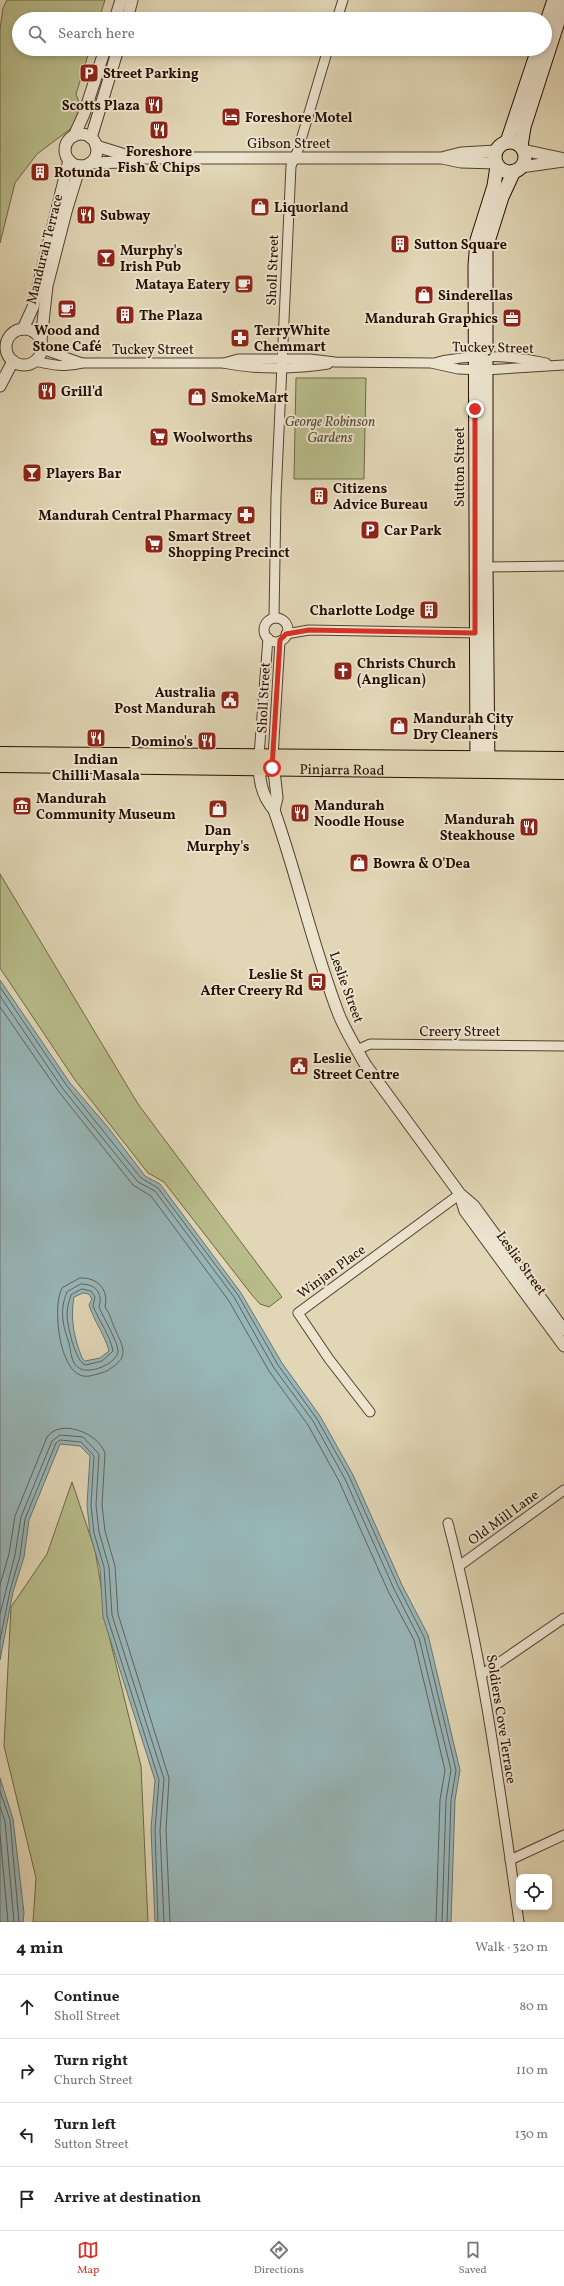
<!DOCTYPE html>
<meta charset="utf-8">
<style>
:root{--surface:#fff;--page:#f2f2f2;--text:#222;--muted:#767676;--line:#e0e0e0;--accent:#d93025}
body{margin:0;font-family:Vollkorn,serif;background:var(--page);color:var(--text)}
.controls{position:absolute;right:12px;bottom:12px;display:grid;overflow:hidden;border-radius:8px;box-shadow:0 2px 6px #0003}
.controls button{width:36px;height:36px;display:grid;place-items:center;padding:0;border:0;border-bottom:1px solid var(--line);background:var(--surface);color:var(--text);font:20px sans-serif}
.stop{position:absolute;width:12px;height:12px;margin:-9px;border:3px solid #d93025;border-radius:50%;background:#fff}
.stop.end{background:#d93025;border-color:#fff;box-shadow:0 1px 4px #0008}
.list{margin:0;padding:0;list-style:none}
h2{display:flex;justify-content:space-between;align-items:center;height:52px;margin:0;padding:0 16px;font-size:17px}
h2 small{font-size:13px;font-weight:400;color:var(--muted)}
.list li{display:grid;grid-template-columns:26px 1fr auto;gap:12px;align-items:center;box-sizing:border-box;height:64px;padding:0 16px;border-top:1px solid var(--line)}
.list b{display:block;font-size:15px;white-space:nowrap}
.list p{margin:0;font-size:13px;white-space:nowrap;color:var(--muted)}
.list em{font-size:13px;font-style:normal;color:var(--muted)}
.icon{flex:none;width:22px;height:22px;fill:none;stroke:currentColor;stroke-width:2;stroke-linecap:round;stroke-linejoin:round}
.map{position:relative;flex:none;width:564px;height:1922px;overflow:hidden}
.search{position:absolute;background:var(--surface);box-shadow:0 2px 6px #0003;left:12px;right:12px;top:12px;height:44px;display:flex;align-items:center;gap:10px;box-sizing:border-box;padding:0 14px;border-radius:22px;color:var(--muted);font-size:15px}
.sheet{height:308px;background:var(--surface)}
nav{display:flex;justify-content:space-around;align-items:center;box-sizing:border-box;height:56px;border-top:1px solid var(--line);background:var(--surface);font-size:11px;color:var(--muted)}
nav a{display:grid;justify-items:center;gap:2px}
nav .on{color:var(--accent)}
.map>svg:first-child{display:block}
.green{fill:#b8bc8a;stroke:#6f6646}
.water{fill:#98b6b8;stroke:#6a7370;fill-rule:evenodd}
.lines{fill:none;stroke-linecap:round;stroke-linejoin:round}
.shore{stroke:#5f625e;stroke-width:1}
.minor-casing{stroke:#554130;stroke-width:11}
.tertiary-casing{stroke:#554130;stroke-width:13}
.secondary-casing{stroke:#260f03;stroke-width:15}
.primary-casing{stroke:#260f03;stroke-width:16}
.minor{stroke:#ece4cf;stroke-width:9}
.tertiary{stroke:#ece4cf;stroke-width:11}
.secondary{stroke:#ece4cf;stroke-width:13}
.primary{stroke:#e1d6b5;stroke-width:14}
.route{stroke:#d93025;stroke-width:5}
.labels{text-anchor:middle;stroke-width:4;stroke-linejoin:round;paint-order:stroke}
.poi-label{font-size:14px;font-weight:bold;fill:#260f03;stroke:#ece4cf;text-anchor:start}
.street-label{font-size:14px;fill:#260f03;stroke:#ece4cf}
.park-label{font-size:14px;font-style:italic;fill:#594c32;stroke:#ece4cf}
</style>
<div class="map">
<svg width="564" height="1922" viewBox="0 0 564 1922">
<rect width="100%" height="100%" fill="#e1d6b5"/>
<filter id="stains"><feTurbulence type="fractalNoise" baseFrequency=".005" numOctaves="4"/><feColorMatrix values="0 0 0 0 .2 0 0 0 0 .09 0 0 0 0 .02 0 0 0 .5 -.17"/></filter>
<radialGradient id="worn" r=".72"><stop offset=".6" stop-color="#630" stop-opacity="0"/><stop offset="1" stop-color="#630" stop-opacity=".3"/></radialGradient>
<g class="green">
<polygon points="7,0 105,0 99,19 19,19 19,49 90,49 76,94 82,111 73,127 37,154 15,183 0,243 0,29 3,8"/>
<polygon points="296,378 366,378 364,479 294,479"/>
<polygon points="0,874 138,1104 282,1297 269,1307 260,1304 252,1295 164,1182 148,1173 75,1080 0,968"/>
<polygon points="72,1482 95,1550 110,1640 141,1766 148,1922 33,1922 36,1878 4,1746 11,1607 47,1554"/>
</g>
<g class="water">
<path d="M0,980l70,103 37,43 38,50 15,8 81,109 41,70 38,53 33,59 49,110 26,50 32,135 -5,30 -4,122h-296l-4,-93 4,-49 -52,-163 -3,-49 -10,-34 -3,-29 3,-49 -10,-10 -20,-2 -31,76 -5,37 -11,35 -13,68zM83,1293l6,1 3,5 -3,6c5,16 16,30 20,46l-9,7 -15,3 -3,-3c-8,-21 -12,-39 -8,-61z"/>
<polygon points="0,1778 13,1819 24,1913 23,1922 0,1922"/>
</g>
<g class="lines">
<g class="shore">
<polyline points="0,987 67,1086 141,1178 158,1188 238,1295 278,1365 317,1419 349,1476 398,1586 424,1637 456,1770 451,1800 447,1922"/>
<polyline points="0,996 63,1089 138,1182 155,1191 234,1297 274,1368 313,1421 345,1479 394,1589 419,1638 451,1770 446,1800 442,1922"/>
<polyline points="0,1007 59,1092 133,1185 151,1196 229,1301 269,1371 308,1425 339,1481 388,1591 414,1640 445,1770 440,1800 436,1922"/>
<path d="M80,1278c18,-1 29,12 25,29 6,8 6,14 10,22 6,14 15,26 -1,37 -4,3 -8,6 -13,7 -7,2 -15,5 -21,2 -21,-8 -28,-69 -18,-87z"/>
<path d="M81,1284c15,0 22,9 18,23 4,10 19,35 19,44 -1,13 -29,24 -39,17 -8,-5 -8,-16 -10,-25 -6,-17 -10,-33 -2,-51z"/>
<path d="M82,1289l9,2 4,6 -2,9c6,15 17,29 20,45l-11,10 -16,4c-11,-2 -19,-41 -19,-51 0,-6 2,-13 4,-19z"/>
<path d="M0,1585l9,-31 6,-38 32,-79c14,-19 51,-4 58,16l-3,52 3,26 10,35 3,48 51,164 -3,52 4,92"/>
<polyline points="0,1614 15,1555 21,1517 52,1441 60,1435 83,1437 99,1454 96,1505 99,1532 109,1567 112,1615 164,1779 160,1830 164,1922"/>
<polyline points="0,1640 10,1591 20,1556 25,1519 56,1443 60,1440 81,1442 94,1456 91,1505 94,1533 104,1567 107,1616 159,1780 155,1829 158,1922"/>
<polyline points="0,1791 10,1820 19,1922"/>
<polyline points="0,1807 5,1821 14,1922"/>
<polyline points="0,1834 8,1922"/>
</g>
<g class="minor-casing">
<g id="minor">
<polyline points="337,19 343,0"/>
<polyline points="42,349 82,363"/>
<path d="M35,361c17,4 31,7 47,2h142c30,7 74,6 104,1"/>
<polyline points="224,363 238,359 310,359 335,362 431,363 458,369 485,370 564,365"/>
<path d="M434,363c35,-9 77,-8 112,0"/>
<polyline points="481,567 564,566"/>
<polyline points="274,618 276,497 291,166 298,150 328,49"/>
<circle cx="276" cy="630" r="12"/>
<polyline points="286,634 309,630 481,633"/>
<polyline points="259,756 268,638"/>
<polyline points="273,757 280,641"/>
<polyline points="357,1050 370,1044 564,1046"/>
<polyline points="370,1412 329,1359 298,1313 460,1194"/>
<path d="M448,1523c34,130 52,265 71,399"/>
<polyline points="459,1566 564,1490"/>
<polyline points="481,1675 564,1618"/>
<polyline points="510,1860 564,1835"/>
</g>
</g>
<g class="tertiary-casing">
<g id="tertiary">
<polyline points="115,19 121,0"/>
<polyline points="127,19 132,0"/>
<circle cx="81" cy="150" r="16"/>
<polyline points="74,136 84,114 105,49"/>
<polyline points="91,138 118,49"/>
<polyline points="96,146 135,158"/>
<polyline points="523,150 564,159"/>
<polyline points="445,157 461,153 496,151"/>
<polyline points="91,163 124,162 135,158 442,158 461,162 496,163"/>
<polyline points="521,167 564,161"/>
<polyline points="23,329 33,307 69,160"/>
<circle cx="24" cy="347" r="18"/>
<polyline points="41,340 47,286 67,208 80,166"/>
<polyline points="0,386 13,361"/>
<path d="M259,760c0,19 2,35 15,50 24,68 39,138 65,205 7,17 17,33 26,49l95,130 14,12 90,124"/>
<polyline points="273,761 277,798 274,810"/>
<polyline points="460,1195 465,1211 564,1346"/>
</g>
</g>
<g class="secondary-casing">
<g id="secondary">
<polyline points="545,27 554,0"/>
<circle cx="510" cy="157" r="15"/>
<polyline points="507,142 538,49"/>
<polyline points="521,146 524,127 564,3"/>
<polyline points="488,768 486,567 486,248 502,197 514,171"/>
<polyline points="477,769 475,266 477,240 494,186 497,166"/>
</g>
</g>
<g class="primary-casing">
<g id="primary">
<polyline points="0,754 564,759"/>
<path id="s1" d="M0,765l564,7"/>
</g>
</g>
<use href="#minor" class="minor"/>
<use href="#tertiary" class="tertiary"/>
<use href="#secondary" class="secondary"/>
<use href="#primary" class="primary"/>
</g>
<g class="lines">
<polyline class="route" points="272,768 280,640 286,634 309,630 475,633 475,409"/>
</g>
<defs>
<g id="parking-square" transform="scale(1)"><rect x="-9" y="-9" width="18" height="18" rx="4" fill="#8f2418" stroke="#ece4cf"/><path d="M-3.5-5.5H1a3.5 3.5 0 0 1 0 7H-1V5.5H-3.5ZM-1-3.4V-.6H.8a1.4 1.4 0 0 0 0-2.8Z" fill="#fff"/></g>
<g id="restaurant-square" transform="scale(1)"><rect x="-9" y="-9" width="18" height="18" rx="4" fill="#8f2418" stroke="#ece4cf"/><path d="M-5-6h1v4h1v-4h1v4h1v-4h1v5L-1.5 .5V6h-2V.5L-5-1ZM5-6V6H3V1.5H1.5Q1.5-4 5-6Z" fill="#fff"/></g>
<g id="hotel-square" transform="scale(1)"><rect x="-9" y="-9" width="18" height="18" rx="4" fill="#8f2418" stroke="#ece4cf"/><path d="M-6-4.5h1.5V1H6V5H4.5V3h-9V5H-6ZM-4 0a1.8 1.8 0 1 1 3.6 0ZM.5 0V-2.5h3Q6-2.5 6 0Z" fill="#fff"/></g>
<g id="building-square" transform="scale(1)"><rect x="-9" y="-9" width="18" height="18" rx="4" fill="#8f2418" stroke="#ece4cf"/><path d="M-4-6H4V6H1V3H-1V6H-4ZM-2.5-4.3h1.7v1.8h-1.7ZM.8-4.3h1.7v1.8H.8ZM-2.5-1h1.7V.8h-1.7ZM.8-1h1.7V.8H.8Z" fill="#fff"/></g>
<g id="shop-square" transform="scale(1)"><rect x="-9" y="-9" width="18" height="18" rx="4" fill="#8f2418" stroke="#ece4cf"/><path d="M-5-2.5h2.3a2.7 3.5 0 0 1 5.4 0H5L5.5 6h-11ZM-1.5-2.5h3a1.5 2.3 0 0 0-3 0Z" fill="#fff"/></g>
<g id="bar-square" transform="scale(1)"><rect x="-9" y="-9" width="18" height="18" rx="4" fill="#8f2418" stroke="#ece4cf"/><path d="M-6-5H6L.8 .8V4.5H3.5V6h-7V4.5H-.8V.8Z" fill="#fff"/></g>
<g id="cafe-square" transform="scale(1)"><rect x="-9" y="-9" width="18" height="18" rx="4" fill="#8f2418" stroke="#ece4cf"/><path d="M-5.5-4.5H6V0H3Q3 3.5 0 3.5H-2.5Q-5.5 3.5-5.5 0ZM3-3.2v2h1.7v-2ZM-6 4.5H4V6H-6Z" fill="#fff"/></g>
<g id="office-square" transform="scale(1)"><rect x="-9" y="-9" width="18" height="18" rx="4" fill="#8f2418" stroke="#ece4cf"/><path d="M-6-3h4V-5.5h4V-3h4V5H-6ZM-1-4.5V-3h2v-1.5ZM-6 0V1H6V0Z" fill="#fff"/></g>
<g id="pharmacy-square" transform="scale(1)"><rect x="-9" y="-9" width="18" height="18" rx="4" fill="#8f2418" stroke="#ece4cf"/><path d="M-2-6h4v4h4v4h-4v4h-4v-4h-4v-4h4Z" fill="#fff"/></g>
<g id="supermarket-square" transform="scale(1)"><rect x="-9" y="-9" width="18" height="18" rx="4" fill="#8f2418" stroke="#ece4cf"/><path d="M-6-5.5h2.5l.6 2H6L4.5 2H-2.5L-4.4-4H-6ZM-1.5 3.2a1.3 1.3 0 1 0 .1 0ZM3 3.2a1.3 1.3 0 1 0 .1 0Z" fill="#fff"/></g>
<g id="church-square" transform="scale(1)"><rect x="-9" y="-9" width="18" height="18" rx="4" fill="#8f2418" stroke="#ece4cf"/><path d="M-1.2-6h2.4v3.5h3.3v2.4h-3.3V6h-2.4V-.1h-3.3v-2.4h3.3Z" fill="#fff"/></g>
<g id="civic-square" transform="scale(1)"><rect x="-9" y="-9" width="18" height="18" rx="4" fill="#8f2418" stroke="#ece4cf"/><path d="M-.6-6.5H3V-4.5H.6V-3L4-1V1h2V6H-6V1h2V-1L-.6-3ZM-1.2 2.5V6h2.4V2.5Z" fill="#fff"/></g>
<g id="museum-square" transform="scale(1)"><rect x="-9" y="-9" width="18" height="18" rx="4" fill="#8f2418" stroke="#ece4cf"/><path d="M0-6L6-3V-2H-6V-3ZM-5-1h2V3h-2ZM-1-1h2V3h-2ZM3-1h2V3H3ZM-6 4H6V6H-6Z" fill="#fff"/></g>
<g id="bus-square" transform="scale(1)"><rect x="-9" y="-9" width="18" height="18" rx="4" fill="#8f2418" stroke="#ece4cf"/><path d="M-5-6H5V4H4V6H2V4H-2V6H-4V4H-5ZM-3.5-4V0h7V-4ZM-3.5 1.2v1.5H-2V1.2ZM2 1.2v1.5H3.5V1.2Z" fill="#fff"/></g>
</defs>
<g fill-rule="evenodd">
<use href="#parking-square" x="89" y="73"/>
<use href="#restaurant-square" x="154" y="105"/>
<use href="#hotel-square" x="231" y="117"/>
<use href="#restaurant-square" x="159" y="130"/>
<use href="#building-square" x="40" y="172"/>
<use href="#shop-square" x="260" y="207"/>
<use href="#restaurant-square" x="86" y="215"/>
<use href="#building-square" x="400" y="244"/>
<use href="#bar-square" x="106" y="258"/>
<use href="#cafe-square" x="244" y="284"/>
<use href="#shop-square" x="424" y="295"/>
<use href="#cafe-square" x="67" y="309"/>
<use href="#building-square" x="125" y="315"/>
<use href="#office-square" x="512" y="318"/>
<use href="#pharmacy-square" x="240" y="338"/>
<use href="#restaurant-square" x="47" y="391"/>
<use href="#shop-square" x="197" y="397"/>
<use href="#supermarket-square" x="159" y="437"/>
<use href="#bar-square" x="32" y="473"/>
<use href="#building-square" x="319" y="496"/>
<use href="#pharmacy-square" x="246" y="515"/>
<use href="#parking-square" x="370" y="530"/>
<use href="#supermarket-square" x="154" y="544"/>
<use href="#building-square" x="429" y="610"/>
<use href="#church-square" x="343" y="671"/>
<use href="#civic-square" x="230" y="700"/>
<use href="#shop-square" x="399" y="726"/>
<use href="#restaurant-square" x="96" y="738"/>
<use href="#restaurant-square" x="207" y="741"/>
<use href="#museum-square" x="22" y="806"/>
<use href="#shop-square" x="218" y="809"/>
<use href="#restaurant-square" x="300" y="813"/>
<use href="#restaurant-square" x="529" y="827"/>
<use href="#shop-square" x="359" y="863"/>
<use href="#bus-square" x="317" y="982"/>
<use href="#civic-square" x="299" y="1066"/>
</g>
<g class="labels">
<g class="poi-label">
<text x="103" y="78">Street Parking</text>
<text x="140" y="110" text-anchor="end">Scotts Plaza</text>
<text x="245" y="122">Foreshore Motel</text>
<text x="159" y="156" text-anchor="middle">Foreshore<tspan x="159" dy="16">Fish &amp; Chips</tspan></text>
<text x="54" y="177">Rotunda</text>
<text x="274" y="212">Liquorland</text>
<text x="100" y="220">Subway</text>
<text x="414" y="249">Sutton Square</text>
<text x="120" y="255">Murphy's<tspan x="120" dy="16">Irish Pub</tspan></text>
<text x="230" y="289" text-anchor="end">Mataya Eatery</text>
<text x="438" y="300">Sinderellas</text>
<text x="139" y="320">The Plaza</text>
<text x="498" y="323" text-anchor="end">Mandurah Graphics</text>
<text x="67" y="335" text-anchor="middle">Wood and<tspan x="67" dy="16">Stone Café</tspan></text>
<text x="254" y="335">TerryWhite<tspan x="254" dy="16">Chemmart</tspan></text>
<text x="61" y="396">Grill'd</text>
<text x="211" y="402">SmokeMart</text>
<text x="173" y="442">Woolworths</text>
<text x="46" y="478">Players Bar</text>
<text x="333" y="493">Citizens<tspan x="333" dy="16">Advice Bureau</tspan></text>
<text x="232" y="520" text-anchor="end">Mandurah Central Pharmacy</text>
<text x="384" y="535">Car Park</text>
<text x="168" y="541">Smart Street<tspan x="168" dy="16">Shopping Precinct</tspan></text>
<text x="415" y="615" text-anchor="end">Charlotte Lodge</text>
<text x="357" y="668">Christs Church<tspan x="357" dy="16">(Anglican)</tspan></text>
<text x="216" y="697" text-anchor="end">Australia<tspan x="216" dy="16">Post Mandurah</tspan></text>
<text x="413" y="723">Mandurah City<tspan x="413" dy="16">Dry Cleaners</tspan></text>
<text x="193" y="746" text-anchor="end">Domino's</text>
<text x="96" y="764" text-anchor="middle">Indian<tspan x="96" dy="16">Chilli Masala</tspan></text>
<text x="36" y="803">Mandurah<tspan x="36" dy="16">Community Museum</tspan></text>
<text x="314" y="810">Mandurah<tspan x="314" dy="16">Noodle House</tspan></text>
<text x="515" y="824" text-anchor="end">Mandurah<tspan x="515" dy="16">Steakhouse</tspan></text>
<text x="218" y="835" text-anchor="middle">Dan<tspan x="218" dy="16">Murphy's</tspan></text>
<text x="373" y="868">Bowra &amp; O'Dea</text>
<text x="303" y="979" text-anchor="end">Leslie St<tspan x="303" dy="16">After Creery Rd</tspan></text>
<text x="313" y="1063">Leslie<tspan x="313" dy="16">Street Centre</tspan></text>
</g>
<g class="street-label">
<text x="289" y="148">Gibson Street</text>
<text transform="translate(44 249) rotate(-76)" y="5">Mandurah Terrace</text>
<text transform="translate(272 270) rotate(-88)" y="5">Sholl Street</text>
<text transform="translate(493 347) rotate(1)" y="5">Tuckey Street</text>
<text x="153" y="354">Tuckey Street</text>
<text transform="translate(459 467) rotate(-90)" y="5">Sutton Street</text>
<text transform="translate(263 698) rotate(-87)" y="5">Sholl Street</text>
<text dy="5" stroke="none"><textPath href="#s1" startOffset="342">Pinjarra Road</textPath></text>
<text transform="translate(347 987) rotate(70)" y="5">Leslie Street</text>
<text x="460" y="1036">Creery Street</text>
<text transform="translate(522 1263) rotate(54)" y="5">Leslie Street</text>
<text transform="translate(331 1271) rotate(-36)" y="5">Winjan Place</text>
<text transform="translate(503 1517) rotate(-36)" y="5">Old Mill Lane</text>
<text transform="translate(502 1719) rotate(81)" y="5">Soldiers Cove Terrace</text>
</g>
<g class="park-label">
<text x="330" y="426">George Robinson<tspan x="330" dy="16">Gardens</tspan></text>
</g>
</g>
<rect width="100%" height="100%" filter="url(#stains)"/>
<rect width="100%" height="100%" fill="url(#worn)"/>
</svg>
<div class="controls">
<button><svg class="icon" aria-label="locate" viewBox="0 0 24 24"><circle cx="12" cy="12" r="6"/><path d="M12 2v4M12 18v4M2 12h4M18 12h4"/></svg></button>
</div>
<div class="stop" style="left:272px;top:768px"></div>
<div class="stop end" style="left:475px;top:409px"></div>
<div class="search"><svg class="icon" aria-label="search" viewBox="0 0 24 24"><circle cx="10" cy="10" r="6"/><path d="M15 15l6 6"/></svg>Search here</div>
</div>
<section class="sheet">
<h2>4 min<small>Walk · 320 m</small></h2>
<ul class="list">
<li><svg class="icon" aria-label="ahead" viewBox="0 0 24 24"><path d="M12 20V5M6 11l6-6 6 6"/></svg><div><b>Continue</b><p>Sholl Street</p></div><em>80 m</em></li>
<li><svg class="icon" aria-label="right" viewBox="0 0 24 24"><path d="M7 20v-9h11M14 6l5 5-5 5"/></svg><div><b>Turn right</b><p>Church Street</p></div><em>110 m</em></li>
<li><svg class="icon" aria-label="left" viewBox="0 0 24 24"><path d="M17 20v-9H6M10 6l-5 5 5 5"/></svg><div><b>Turn left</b><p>Sutton Street</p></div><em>130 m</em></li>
<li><svg class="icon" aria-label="arrive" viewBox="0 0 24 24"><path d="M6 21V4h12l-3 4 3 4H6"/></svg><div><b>Arrive at destination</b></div></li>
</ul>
</section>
<nav>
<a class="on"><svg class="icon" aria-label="map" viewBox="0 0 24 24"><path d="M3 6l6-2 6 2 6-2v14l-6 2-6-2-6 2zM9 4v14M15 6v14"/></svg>Map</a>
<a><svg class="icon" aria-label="directions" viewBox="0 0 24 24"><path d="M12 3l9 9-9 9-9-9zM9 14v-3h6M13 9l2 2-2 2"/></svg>Directions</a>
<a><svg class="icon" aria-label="saved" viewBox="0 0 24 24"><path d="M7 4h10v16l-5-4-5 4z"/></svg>Saved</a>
</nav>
